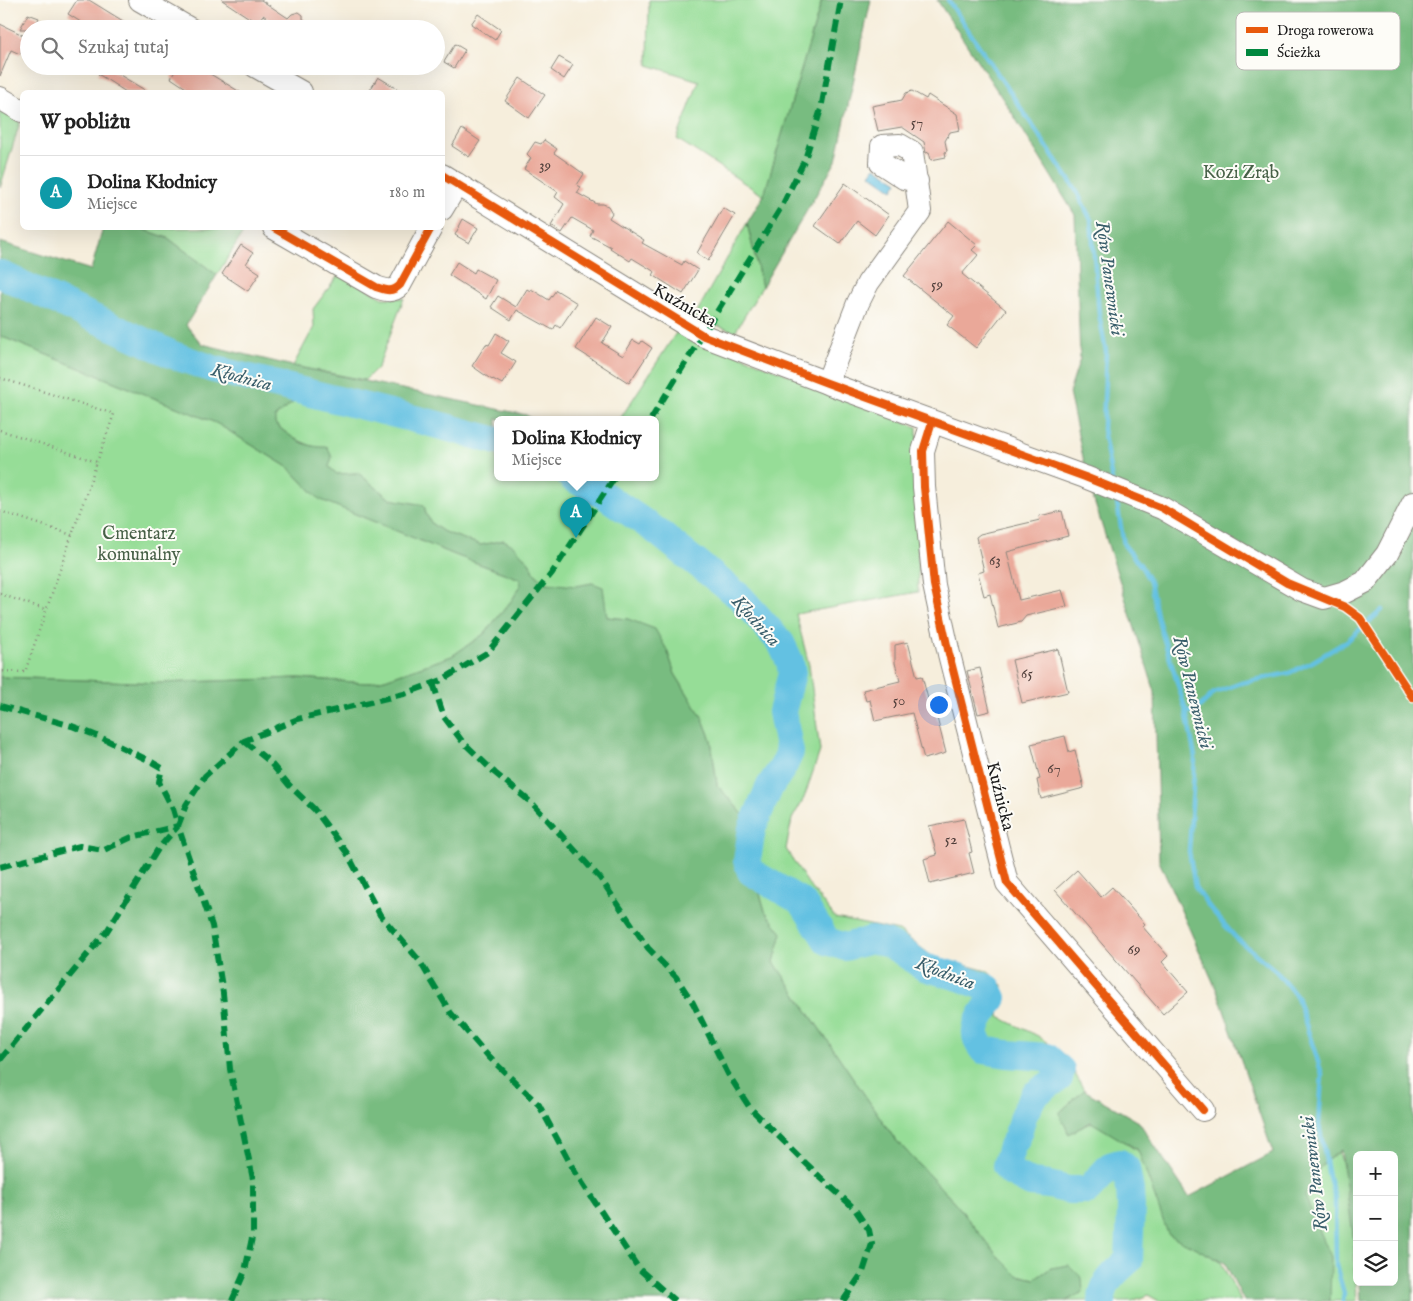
<!DOCTYPE html>
<html lang="pl">
<meta charset="utf-8">
<style>
:root{--surface:#fff;--page:#f2f2f2;--text:#222;--muted:#767676;--line:#e0e0e0;--accent:#111827}
body{margin:0;font-family:"IM FELL English",serif;background:var(--page);color:var(--text)}
.controls{position:absolute;right:15px;bottom:15px;display:grid;overflow:hidden;border-radius:8px;box-shadow:0 5px 20px #0002}
.controls button{width:45px;height:45px;display:grid;place-items:center;padding:0;border:0;border-bottom:1px solid var(--line);background:var(--surface);color:var(--text);font:25px sans-serif}
.you{position:absolute;left:938px;top:704px;width:18px;height:18px;margin:-12px;border:4px solid #fff;border-radius:50%;background:#1a73e8;box-shadow:0 0 0 8px #1a73e833}
.badge{display:grid;place-items:center;width:32px;height:32px;border-radius:50%;background:var(--accent);color:#fff;font-size:16px;font-weight:700}
.pin{position:absolute;translate:-50% -41px;filter:drop-shadow(0 1px 2px #0008)}
.pin::after{content:'';position:absolute;top:26px;width:18px;height:15px;background:inherit;clip-path:polygon(0 0,100% 0,50% 100%)}
.popup{position:absolute;left:494px;top:416px;width:165px;height:65px;box-sizing:border-box;display:grid;place-content:center;border-radius:8px;background:var(--surface);filter:drop-shadow(0 1px 4px #0005);font-size:16px;white-space:nowrap;color:var(--muted)}
.popup b{font-size:19px;color:var(--text)}
.popup::after{content:'';position:absolute;left:50%;top:100%;margin-left:-10px;border:10px solid transparent;border-top-color:var(--surface)}
.list{margin:0;padding:0;list-style:none}
h2{display:flex;justify-content:space-between;align-items:center;height:65px;margin:0;padding:0 20px;font-size:21px}
h2 small{font-size:16px;font-weight:400;color:var(--muted)}
.list li{display:grid;grid-template-columns:32px 1fr auto;gap:15px;align-items:center;box-sizing:border-box;height:75px;padding:0 20px;border-top:1px solid var(--line)}
.list b{display:block;font-size:19px;white-space:nowrap}
.list p{margin:0;font-size:16px;white-space:nowrap;color:var(--muted)}
.list em{font-size:16px;font-style:normal;color:var(--muted)}
.icon{flex:none;width:28px;height:28px;fill:none;stroke:currentColor;stroke-width:2;stroke-linecap:round;stroke-linejoin:round}
.map{position:relative;flex:none;width:1413px;height:1301px;overflow:hidden}
.search{position:absolute;background:var(--surface);box-shadow:0 5px 20px #0002;left:20px;top:20px;width:425px;height:55px;display:flex;align-items:center;gap:12px;box-sizing:border-box;padding:0 18px;border-radius:28px;color:var(--muted);font-size:19px}
.panel{position:absolute;background:var(--surface);box-shadow:0 5px 20px #0002;left:20px;top:90px;width:425px;height:140px;border-radius:8px}
.map>svg:first-child{display:block}
.green{fill:#96dd97;stroke:#597c5a}
.forest{fill:#78bc80;stroke:#4a6c4e}
.water{fill:#64c1e2;stroke:#406e7f}
.lines{fill:none;stroke-linecap:round;stroke-linejoin:round}
.stream{stroke:#64c1e2;stroke-width:4.5}
.river{stroke:#64c1e2;stroke-width:28}
.building{fill:#eaa899}
.minor-casing{stroke:#89857c;stroke-width:24}
.path{stroke:#89857c;stroke-width:2.5;stroke-dasharray:1 4;stroke-linecap:butt}
.minor{stroke:#fff;stroke-width:22}
.quiet{stroke:#00873e;stroke-width:6;stroke-dasharray:12 6;stroke-linecap:butt}
.cycleway-casing{stroke:#fdfcf7;stroke-width:11}
.cycleway{stroke:#e8590c;stroke-width:8}
.labels{text-anchor:middle;stroke-width:4;stroke-linejoin:round;paint-order:stroke}
.number-label{font-size:15px;fill:#503f3b}
.park-label{font-size:18px;fill:#476047;stroke:#fdfcf7}
.street-label{font-size:18px;fill:#1c1c1c;stroke:#fdfcf7}
.water-label{font-size:19px;font-style:italic;fill:#395e6b;stroke:#fdfcf7}
.key{fill:#fdfcf7;stroke:#bab9b5;stroke-width:1}
.key-label{font-size:14px;fill:#1c1c1c}
</style>
<div class="map">
<svg width="1413" height="1301" viewBox="0 0 1413 1301">
<rect width="100%" height="100%" fill="#fdfcf7"/>
<filter id="ink" filterUnits="userSpaceOnUse"><feTurbulence type="fractalNoise" baseFrequency=".02" numOctaves="2"/><feDisplacementMap in="SourceGraphic" scale="10" xChannelSelector="R" yChannelSelector="G"/><feConvolveMatrix kernelMatrix="1 2 1 2 8 2 1 2 1" color-interpolation-filters="sRGB"/></filter>
<filter id="wash" filterUnits="userSpaceOnUse"><feTurbulence type="fractalNoise" baseFrequency=".0096" numOctaves="4" result="noise"/><feDisplacementMap in="SourceGraphic" scale="20" xChannelSelector="R" yChannelSelector="G"/><feGaussianBlur stdDeviation="1.12" result="paint"/><feColorMatrix in="noise" values="0 0 0 0 0 0 0 0 0 0 0 0 0 0 0 0 0 1.4 0 .05"/><feComposite in="paint" operator="in"/></filter>
<g filter="url(#wash)">
<rect width="100%" height="100%" fill="#f6eedc"/>
<g class="green">
<polygon points="649,0 822,0 764,196 677,139 699,81 648,65"/>
<polygon points="0,108 20,122 0,188"/>
<polygon points="747,223 762,287 735,332 694,317"/>
<polygon points="139,228 246,228 217,275 168,238"/>
<polygon points="340,273 383,298 404,298 378,367 365,380 293,366 314,327 313,309"/>
<path d="M678,330l239,97 1,165 -122,22 13,51 11,86 -16,47 -12,21 -6,30 21,33 28,36 64,13 33,25 55,15 16,14 -4,32 39,19 27,19 20,37 -24,19 7,22 26,-11 45,30 30,80 52,30 20,39h-82l-11,-6 -16,6h-21l-2,-2 3,-12 22,-24 1,-78 -5,-25 -9,-5h-10l-24,30c-24,-1 -56,0 -73,-20l3,-12 6,-7 -1,-17 18,-32 28,-15v-12l-21,-21h-20l-41,-4c-7,-19 3,-26 9,-43 1,-4 0,-11 0,-16l-8,-6 -61,-18 -31,-21 -21,-6 -27,6 -20,-7 -20,-36 -49,-26 -8,-20 25,-64 11,-14 8,-15 2,-15 -9,-36 11,-41 -15,-30 -39,-40 -43,-38 -61,-47 -56,-35h71v-58h-35z"/>
<polygon points="0,336 216,423 289,468 319,499 455,555 520,579 520,587 512,600 484,634 452,656 385,679 366,683 298,678 161,683 0,677"/>
<polygon points="293,393 471,437 497,446 497,477 563,477 592,493 657,537 723,589 741,607 756,625 768,634 777,646 785,663 785,680 778,712 784,747 783,756 763,786 749,821 717,785 711,740 702,717 675,674 667,650 628,619 607,617 592,583 576,587 546,583 535,574 529,562 504,540 481,545 444,532 432,524 426,514 424,505 390,499 358,473 337,474 329,467 314,447 293,438 275,424 274,417 295,401"/>
<path d="M757,883l20,8 22,15 19,35 9,6 13,5 35,-6 20,9 29,18 46,11 15,7 3,7c-12,22 -20,19 -15,48l10,9 61,9 7,4 1,9 -17,10 -11,12 -23,71 8,10 25,10 8,-3c12,4 43,13 53,5 7,-5 11,-15 18,-21l8,1c2,10 7,21 7,31 1,10 -1,50 -6,58 -10,14 -29,18 -26,40h-30l17,-9 -32,-24 -16,11 -18,-4 -22,-22 -38,-48 -63,-67 -120,-176 7,-29 -16,-22z"/>
<polygon points="1339,1152 1351,1194 1357,1301 1330,1301 1303,1197 1321,1165"/>
</g>
<g class="forest">
<polygon points="822,0 871,0 836,161 762,287 747,223 764,195"/>
<polygon points="937,0 1413,0 1413,1301 1361,1301 1360,1282 1394,1282 1394,1155 1357,1155 1357,1262 1341,1150 1322,1164 1305,1196 1331,1257 1330,1301 1244,1301 1225,1263 1168,1234 1138,1150 1091,1122 1069,1134 1059,1113 1084,1090 1139,1122 1189,1197 1273,1153 1218,993 1159,861 1155,692 1089,485 1069,393 1080,359 1075,215 1014,116"/>
<polygon points="103,228 139,228 168,238 217,275 186,325 202,344 293,366 526,415 533,419 497,419 497,435 471,427 216,365 175,352 0,269 0,242 91,270"/>
<path d="M0,280l201,92 92,21 2,8 -20,16v7c17,14 30,24 52,23l5,10 -3,10 8,7 21,-1 32,26 34,6 2,9 6,10 12,8 37,13 23,-5 10,6 15,16 6,12 11,9 30,3 16,-3 11,4 4,30 21,2 27,10 12,21 8,24 27,43 9,23 6,45 32,36 -9,36 4,15 13,11 8,28 17,22 -8,29 120,176 63,67 38,48 22,22 18,4 16,-11 18,-3 13,13 1,14 -17,9h-1066v-624l161,6 137,-5 68,5 19,-4 67,-23 32,-22 28,-34 8,-13v-8l-65,-24 -136,-56 -30,-31 -73,-45 -216,-87z"/>
</g>
<polygon class="water" points="875,167 898,182 893,190 870,174"/>
<g class="lines">
<g class="stream">
<polyline points="948,0 1076,190 1091,220 1099,314 1106,351 1103,429 1112,481"/>
<polyline points="1117,503 1124,545 1141,566 1150,582 1158,620 1186,711 1195,757 1189,851 1195,887 1210,908 1236,938 1276,971 1297,997 1322,1074 1319,1125 1329,1177 1335,1198 1336,1265 1344,1293 1343,1301"/>
<polyline points="1186,711 1194,712 1214,693 1241,683 1289,673 1312,662 1347,641 1382,610"/>
</g>
<g class="river">
<polyline points="0,274 173,355 213,369 427,422 497,441"/>
<path d="M571,477l36,20 48,33 86,68 40,45 9,19 2,11 -10,39 8,40 -7,15 -13,19 -18,42 -5,33 4,11 51,30 25,39 18,6 26,-7 15,3 14,7 24,17 35,10 29,11 5,10c-12,19 -26,32 -10,52l24,4 40,3 14,13 -2,8 -25,17 -11,21 -6,22 -5,8 -6,20 4,6 21,11 18,2 20,5h19l22,-24 10,-3 6,5 4,22 1,16 -2,54c-13,12 -27,22 -27,41"/>
</g>
</g>
<g id="blocks">
<g class="building">
<polygon points="77,0 89,0 136,29 92,29 68,14"/>
<polygon points="222,0 261,0 288,18 292,14 299,12 303,15 303,19 320,29 282,29 263,15 257,23"/>
<polygon points="28,14 39,18 34,29 20,29"/>
<polygon points="478,14 501,30 495,40 471,24"/>
<polygon points="0,24 27,37 20,54 11,50 0,76"/>
<polygon points="455,44 465,50 454,68 444,62"/>
<polygon points="559,57 573,65 564,79 551,70"/>
<polygon points="103,66 105,66 148,92 126,92 98,74"/>
<polygon points="178,66 197,66 240,92 192,92 171,78"/>
<polygon points="378,77 403,92 369,92"/>
<polygon points="520,78 545,95 529,118 505,101"/>
<polygon points="912,91 926,99 928,95 957,114 960,130 950,132 945,141 947,151 945,152 946,157 931,160 929,152 926,153 924,142 902,127 878,131 872,106 902,100 906,93"/>
<polygon points="462,129 480,141 469,157 452,146"/>
<polygon points="544,140 557,149 554,153 584,174 577,185 581,187 577,193 597,204 603,204 608,206 612,213 609,218 644,240 642,243 682,265 684,261 698,270 683,294 653,275 655,272 632,258 630,261 610,248 611,247 590,236 593,230 572,218 562,233 551,226 564,204 555,197 558,192 524,169 531,158 527,154 535,142 541,144"/>
<polygon points="845,183 889,215 875,235 857,221 840,244 815,226"/>
<polygon points="723,208 735,215 708,261 697,253"/>
<polygon points="463,219 478,228 469,243 455,235"/>
<polygon points="948,221 977,245 972,250 978,255 962,274 1006,310 976,348 947,325 954,316 904,276"/>
<polygon points="241,245 253,253 246,264 260,273 248,291 222,274"/>
<polygon points="457,262 474,273 476,269 496,280 486,299 449,275"/>
<polygon points="527,289 530,291 531,289 549,300 556,290 577,303 560,328 556,325 553,330 517,310 511,320 491,307 498,296 516,307"/>
<polygon points="596,317 612,327 602,343 623,356 633,340 640,344 642,341 652,348 629,383 576,349"/>
<polygon points="496,333 509,341 501,353 516,362 502,384 493,379 492,380 472,366 486,344 489,345"/>
<polygon points="1062,511 1068,536 1007,552 1019,600 1062,590 1067,606 1026,616 1021,622 998,628 990,594 984,596 978,573 984,571 976,537 980,534 1040,520 1039,516"/>
<polygon points="908,642 917,677 922,676 932,714 936,714 946,753 924,759 912,713 875,721 870,700 866,701 863,690 900,681 895,663 895,645"/>
<polygon points="1058,649 1068,692 1022,703 1012,660"/>
<polygon points="980,668 990,711 978,714 967,671"/>
<polygon points="1065,736 1069,752 1075,750 1084,788 1041,799 1037,780 1040,779 1031,744"/>
<polygon points="964,819 972,852 969,853 974,873 930,884 924,859 937,855 929,826"/>
<polygon points="1077,870 1101,897 1112,887 1145,924 1142,926 1168,956 1162,962 1188,992 1163,1014 1055,890"/>
</g>
</g>
</g>
<g filter="url(#ink)">
<use href="#blocks" fill-opacity="0" stroke="#89857c" stroke-width="1"/>
<g class="lines">
<g class="minor-casing">
<g id="minor">
<polyline points="140,0 190,29"/>
<polyline points="255,66 301,92"/>
<polyline points="0,98 22,111"/>
<polyline points="442,175 704,336 827,383 1085,477 1162,508 1302,590 1324,598 1345,592 1365,582 1387,554 1413,503"/>
<polyline points="442,209 457,184"/>
<path d="M274,228l102,59c9,3 16,6 24,-2l31,-57"/>
<polyline points="827,383 858,303 868,283 920,211 912,152 900,145 882,146 881,163 904,178 917,181"/>
<polyline points="932,422 923,451 924,487 934,585 949,654 1007,883 1203,1110"/>
</g>
</g>
<g class="path">
<polyline points="0,378 114,414 97,462"/>
<polyline points="0,430 97,462 25,672 0,671"/>
<polyline points="0,511 72,535"/>
<polyline points="0,594 47,610"/>
</g>
<use href="#minor" class="minor"/>
<g class="quiet">
<polyline points="651,419 782,206 805,159 821,109 841,0"/>
<polyline points="433,683 444,717 462,741 495,773 533,804 600,878 648,948 676,977 693,1003 728,1074 750,1108 820,1177 854,1208 869,1230 872,1244 863,1272 843,1301"/>
<polyline points="0,706 72,726 100,737 148,760 162,768 159,782 173,809 178,826"/>
<polyline points="244,741 269,761 289,785 314,809 347,853 380,915 419,960 450,1012 489,1057 539,1105 575,1172 639,1269 675,1301"/>
<polyline points="0,867 80,846 104,850 132,837 178,826"/>
<polyline points="0,1060 107,931 158,849 178,826"/>
<polyline points="232,1301 245,1271 253,1233 253,1179 230,1069 223,993 212,926 178,826 186,805 205,776 244,741 298,719 404,694 442,680 488,652 552,573 615,477"/>
</g>
<g class="cycleway-casing">
<g id="cycleway">
<polyline points="442,175 704,336 827,383 1085,477 1162,508 1287,583 1345,607 1360,618 1413,698"/>
<path d="M274,228l102,59c9,3 16,6 24,-2l31,-57"/>
<polyline points="932,422 923,451 924,487 934,585 949,654 1007,883 1203,1110"/>
</g>
</g>
<use href="#cycleway" class="cycleway"/>
</g>
</g>
<g class="labels">
<g class="number-label">
<text x="917" y="127">57</text>
<text x="545" y="170">39</text>
<text x="937" y="289">59</text>
<text x="995" y="565">63</text>
<text x="1027" y="678">65</text>
<text x="899" y="705">50</text>
<text x="1054" y="773">67</text>
<text x="951" y="844">52</text>
<text x="1134" y="954">69</text>
</g>
<g class="park-label">
<text x="1241" y="178">Kozi Zrąb</text>
<text x="139" y="539">Cmentarz<tspan x="139" dy="21">komunalny</tspan></text>
</g>
<g class="street-label">
<text transform="translate(685 305) rotate(30)" y="6">Kuźnicka</text>
<text transform="translate(1001 796) rotate(76)" y="6">Kuźnicka</text>
</g>
<g class="water-label">
<text transform="translate(1111 278) rotate(82)" y="7">Rów Panewnicki</text>
<text transform="translate(242 376) rotate(15)" y="7">Kłodnica</text>
<text transform="translate(757 620) rotate(48)" y="7">Kłodnica</text>
<text transform="translate(1194 692) rotate(76)" y="7">Rów Panewnicki</text>
<text transform="translate(946 972) rotate(21)" y="7">Kłodnica</text>
<text transform="translate(1313 1174) rotate(-97)" y="7">Rów Panewnicki</text>
</g>
</g>
<rect x="1236" y="12" width="164" height="58" rx="8" class="key"/>
<rect x="1246" y="27" width="22" height="6" fill="#e8590c"/>
<rect x="1246" y="49" width="22" height="7" fill="#00873e"/>
<g class="key-label">
<text x="1277" y="35">Droga rowerowa</text>
<text x="1277" y="57">Ścieżka</text>
</g>
</svg>
<div class="controls">
<button>+</button>
<button>−</button>
<button><svg class="icon" aria-label="layers" viewBox="0 0 24 24"><path d="M12 4l9 5-9 5-9-5zM3 14l9 5 9-5"/></svg></button>
</div>
<div class="you"></div>
<div class="pin badge" style="left:576px;top:538px;background:#0f9aa8">A</div>
<div class="popup"><b>Dolina Kłodnicy</b>Miejsce</div>
<div class="search"><svg class="icon" aria-label="search" viewBox="0 0 24 24"><circle cx="10" cy="10" r="6"/><path d="M15 15l6 6"/></svg>Szukaj tutaj</div>
<section class="panel">
<h2>W pobliżu<small></small></h2>
<ul class="list">
<li><span class="badge" style="background:#0f9aa8">A</span><div><b>Dolina Kłodnicy</b><p>Miejsce</p></div><em>180 m</em></li>
</ul>
</section>
</div>
